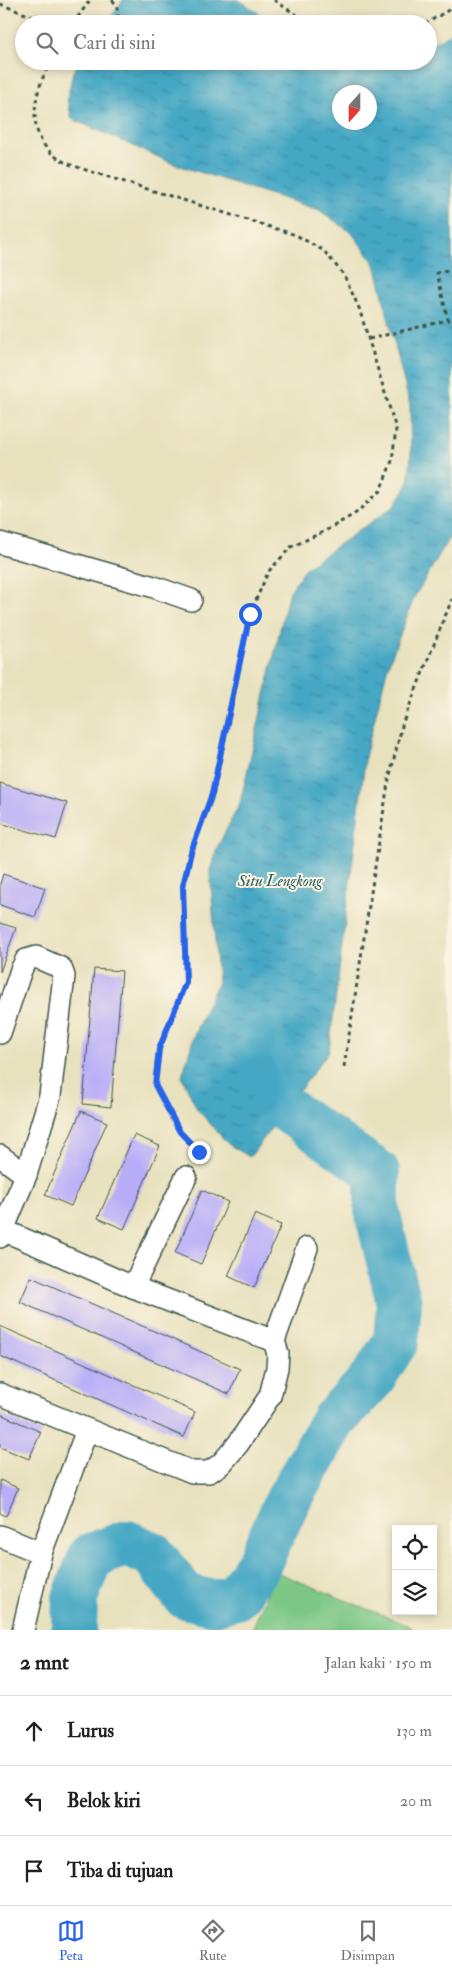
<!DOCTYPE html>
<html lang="id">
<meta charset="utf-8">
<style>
:root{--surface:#fff;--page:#f6f6f6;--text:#202124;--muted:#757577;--line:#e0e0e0;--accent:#2563eb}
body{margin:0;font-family:"IM FELL Double Pica",serif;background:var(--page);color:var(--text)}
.controls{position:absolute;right:15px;bottom:15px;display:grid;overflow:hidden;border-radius:0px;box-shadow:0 2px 8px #0003}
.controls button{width:45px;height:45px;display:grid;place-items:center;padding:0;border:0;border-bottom:1px solid var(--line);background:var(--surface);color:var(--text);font:25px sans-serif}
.compass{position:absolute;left:332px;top:85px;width:45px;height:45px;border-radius:50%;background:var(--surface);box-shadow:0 2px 8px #0003;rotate:201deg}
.stop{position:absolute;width:15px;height:15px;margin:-11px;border:4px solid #2563eb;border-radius:50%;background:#fff}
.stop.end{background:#2563eb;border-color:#fff;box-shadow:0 1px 5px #0008}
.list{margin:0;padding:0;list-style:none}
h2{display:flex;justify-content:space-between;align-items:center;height:65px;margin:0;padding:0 20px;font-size:21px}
h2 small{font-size:16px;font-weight:400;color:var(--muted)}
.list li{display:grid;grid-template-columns:32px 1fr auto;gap:15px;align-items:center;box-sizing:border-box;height:70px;padding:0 20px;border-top:1px solid var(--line)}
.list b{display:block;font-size:19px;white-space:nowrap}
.list em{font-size:16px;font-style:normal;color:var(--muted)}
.icon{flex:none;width:28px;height:28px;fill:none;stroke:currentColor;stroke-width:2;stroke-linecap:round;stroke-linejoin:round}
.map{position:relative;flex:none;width:452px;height:1630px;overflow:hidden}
.search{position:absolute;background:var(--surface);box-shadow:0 2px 8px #0003;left:15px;right:15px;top:15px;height:55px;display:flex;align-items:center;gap:12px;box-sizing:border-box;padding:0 18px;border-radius:28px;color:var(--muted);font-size:19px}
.sheet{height:275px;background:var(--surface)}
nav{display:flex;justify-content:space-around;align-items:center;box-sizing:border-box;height:70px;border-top:1px solid var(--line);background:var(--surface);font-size:14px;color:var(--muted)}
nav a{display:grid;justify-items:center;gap:2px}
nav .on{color:var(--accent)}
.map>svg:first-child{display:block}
.park{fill:#7cc785;stroke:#4e825c}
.water{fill:url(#water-ripples);stroke:#32727c;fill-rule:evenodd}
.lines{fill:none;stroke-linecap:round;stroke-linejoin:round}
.river{stroke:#44a7c4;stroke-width:46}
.building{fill:#b8adf8}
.minor-casing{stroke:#3d5649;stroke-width:24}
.path{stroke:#3d5649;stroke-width:3;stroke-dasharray:4 4;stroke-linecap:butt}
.minor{stroke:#fff;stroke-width:21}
.route{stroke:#2563eb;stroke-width:6}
.labels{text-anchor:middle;stroke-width:4;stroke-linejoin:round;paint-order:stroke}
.water-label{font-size:16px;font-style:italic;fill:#2a5d5f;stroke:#fcf5e5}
</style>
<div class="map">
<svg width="452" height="1630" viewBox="0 0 452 1630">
<defs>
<pattern id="water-ripples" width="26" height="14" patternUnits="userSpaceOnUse" patternTransform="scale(1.25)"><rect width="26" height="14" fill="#44a7c4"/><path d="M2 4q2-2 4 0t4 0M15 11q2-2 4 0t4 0" fill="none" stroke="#3889a0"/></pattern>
</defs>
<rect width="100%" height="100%" fill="#fcf5e5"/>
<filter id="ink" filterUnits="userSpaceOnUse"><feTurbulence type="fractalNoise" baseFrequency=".02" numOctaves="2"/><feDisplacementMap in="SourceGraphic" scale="10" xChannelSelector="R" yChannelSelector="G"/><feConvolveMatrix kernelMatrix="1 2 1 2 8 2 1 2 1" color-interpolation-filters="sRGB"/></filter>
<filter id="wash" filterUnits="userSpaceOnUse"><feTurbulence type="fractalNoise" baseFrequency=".0096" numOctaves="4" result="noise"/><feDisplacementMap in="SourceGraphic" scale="20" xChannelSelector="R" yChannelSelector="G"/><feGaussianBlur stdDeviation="1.12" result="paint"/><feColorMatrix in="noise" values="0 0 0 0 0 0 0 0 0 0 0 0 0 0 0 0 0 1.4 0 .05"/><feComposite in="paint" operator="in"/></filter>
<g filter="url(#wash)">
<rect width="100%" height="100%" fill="#e8e1be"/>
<polygon class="park" points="276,1572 412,1627 410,1630 252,1630"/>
<g class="water">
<polygon points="123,0 239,0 275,24 106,24"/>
<path d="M452,33v500l-38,65 -26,68 -22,87 -37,298 -28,38c-19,3 -23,10 -31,27l3,10 -23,31 -22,-13 -31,-35 -15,-32 13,-45 23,-50 -8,-111 7,-23 23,-45 48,-208 16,-26 91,-64 13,-21 3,-28 -1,-50 -35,-142 -23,-31 -33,-23 -145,-46 -102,-45 -5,-20 6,-27 7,-11h280l12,2 56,-2v-15zM340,92h30v30h-30z"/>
</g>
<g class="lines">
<polyline class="river" points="74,1630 75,1598 91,1556 127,1543 152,1554 185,1596 213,1603 236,1597 258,1565 288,1500 333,1421 372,1379 396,1341 399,1303 377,1211 377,1172 277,1103 261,1057 264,1042"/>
</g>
<g id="blocks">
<g class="building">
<polygon points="0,783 67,803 56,839 0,823"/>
<polygon points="3,874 45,888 35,917 0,905 0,884"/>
<polygon points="0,923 16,928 0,972"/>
<polygon points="94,969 122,971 111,1107 83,1104"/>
<polygon points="81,1111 107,1122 71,1206 45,1195"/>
<polygon points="134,1135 160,1146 124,1229 98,1218"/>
<polygon points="202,1190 228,1202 201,1264 175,1253"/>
<polygon points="255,1214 281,1225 254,1288 228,1276"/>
<polygon points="31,1277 240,1369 229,1394 20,1302"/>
<polygon points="0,1326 195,1412 184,1437 0,1356"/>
<polygon points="0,1414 41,1432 29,1459 0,1447"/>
<polygon points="0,1480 18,1488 6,1516 0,1513"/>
</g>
</g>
</g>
<g filter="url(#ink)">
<use href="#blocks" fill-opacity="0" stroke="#3d5649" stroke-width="1"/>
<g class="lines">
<g class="minor-casing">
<g id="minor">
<polyline points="0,543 154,587 191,600"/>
<polyline points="0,1033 21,970 26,960 36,957 61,968 64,976 50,1096 26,1175 0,1237"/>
<polyline points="0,1156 26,1175"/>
<polyline points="3,1230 133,1287 274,1341"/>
<polyline points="133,1287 186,1177"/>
<polyline points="0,1394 192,1472 209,1472 221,1464 238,1444 270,1396 277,1368 278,1354 274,1341 307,1248"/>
<polyline points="0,1536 41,1553"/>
<polyline points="23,1630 41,1553 87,1430"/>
</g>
</g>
<g class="path">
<path d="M112,0c7,6 6,16 6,24"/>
<polyline points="274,0 310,24"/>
<polyline points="0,4 51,24"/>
<polyline points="73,24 90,0"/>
<polyline points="425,24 452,8"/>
<path d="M51,61c-18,32 -28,77 10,99 8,5 17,7 25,10l210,65 28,16 20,24 15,33 37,121 -4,32 -12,30 -24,22 -31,18 -34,16 -23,25 -18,42 -37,180 -22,58 -8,34 3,97 -27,66 -4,36 25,47 19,20"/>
<polyline points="369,339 448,320 437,273 452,270"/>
<polyline points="344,1067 388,783 403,722 452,599"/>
</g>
<use href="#minor" class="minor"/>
</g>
</g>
<g class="lines" filter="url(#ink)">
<polyline class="route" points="199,1152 180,1132 155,1085 159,1049 186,982 183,886 191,852 212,794 250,614"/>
</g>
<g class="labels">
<g class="water-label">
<text x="280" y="886">Situ Lengkong</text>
</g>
</g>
</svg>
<div class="controls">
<button><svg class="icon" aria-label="locate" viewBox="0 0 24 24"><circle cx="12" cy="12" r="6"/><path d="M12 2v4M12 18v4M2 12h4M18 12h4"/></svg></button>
<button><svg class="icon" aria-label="layers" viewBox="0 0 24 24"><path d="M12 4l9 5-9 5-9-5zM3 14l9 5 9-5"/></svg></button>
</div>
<svg class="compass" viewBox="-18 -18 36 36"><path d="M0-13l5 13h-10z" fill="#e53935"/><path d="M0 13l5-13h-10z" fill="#757577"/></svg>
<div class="stop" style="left:250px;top:614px"></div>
<div class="stop end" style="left:199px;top:1152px"></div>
<div class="search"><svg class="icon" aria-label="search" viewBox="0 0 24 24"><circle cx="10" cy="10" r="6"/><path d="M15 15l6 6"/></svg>Cari di sini</div>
</div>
<section class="sheet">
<h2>2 mnt<small>Jalan kaki · 150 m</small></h2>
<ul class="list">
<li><svg class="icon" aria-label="ahead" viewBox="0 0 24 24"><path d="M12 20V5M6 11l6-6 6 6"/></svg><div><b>Lurus</b></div><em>130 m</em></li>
<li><svg class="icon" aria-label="left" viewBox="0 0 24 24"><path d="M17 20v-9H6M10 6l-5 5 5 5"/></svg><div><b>Belok kiri</b></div><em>20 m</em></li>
<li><svg class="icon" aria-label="arrive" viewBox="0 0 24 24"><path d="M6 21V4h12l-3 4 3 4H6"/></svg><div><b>Tiba di tujuan</b></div></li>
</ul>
</section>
<nav>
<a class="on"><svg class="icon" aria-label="map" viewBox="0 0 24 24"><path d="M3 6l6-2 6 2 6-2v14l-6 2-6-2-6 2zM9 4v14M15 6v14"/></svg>Peta</a>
<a><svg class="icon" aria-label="directions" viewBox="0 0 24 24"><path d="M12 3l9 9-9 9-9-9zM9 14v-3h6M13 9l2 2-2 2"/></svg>Rute</a>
<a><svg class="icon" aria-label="saved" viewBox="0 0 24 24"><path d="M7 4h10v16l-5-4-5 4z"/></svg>Disimpan</a>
</nav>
